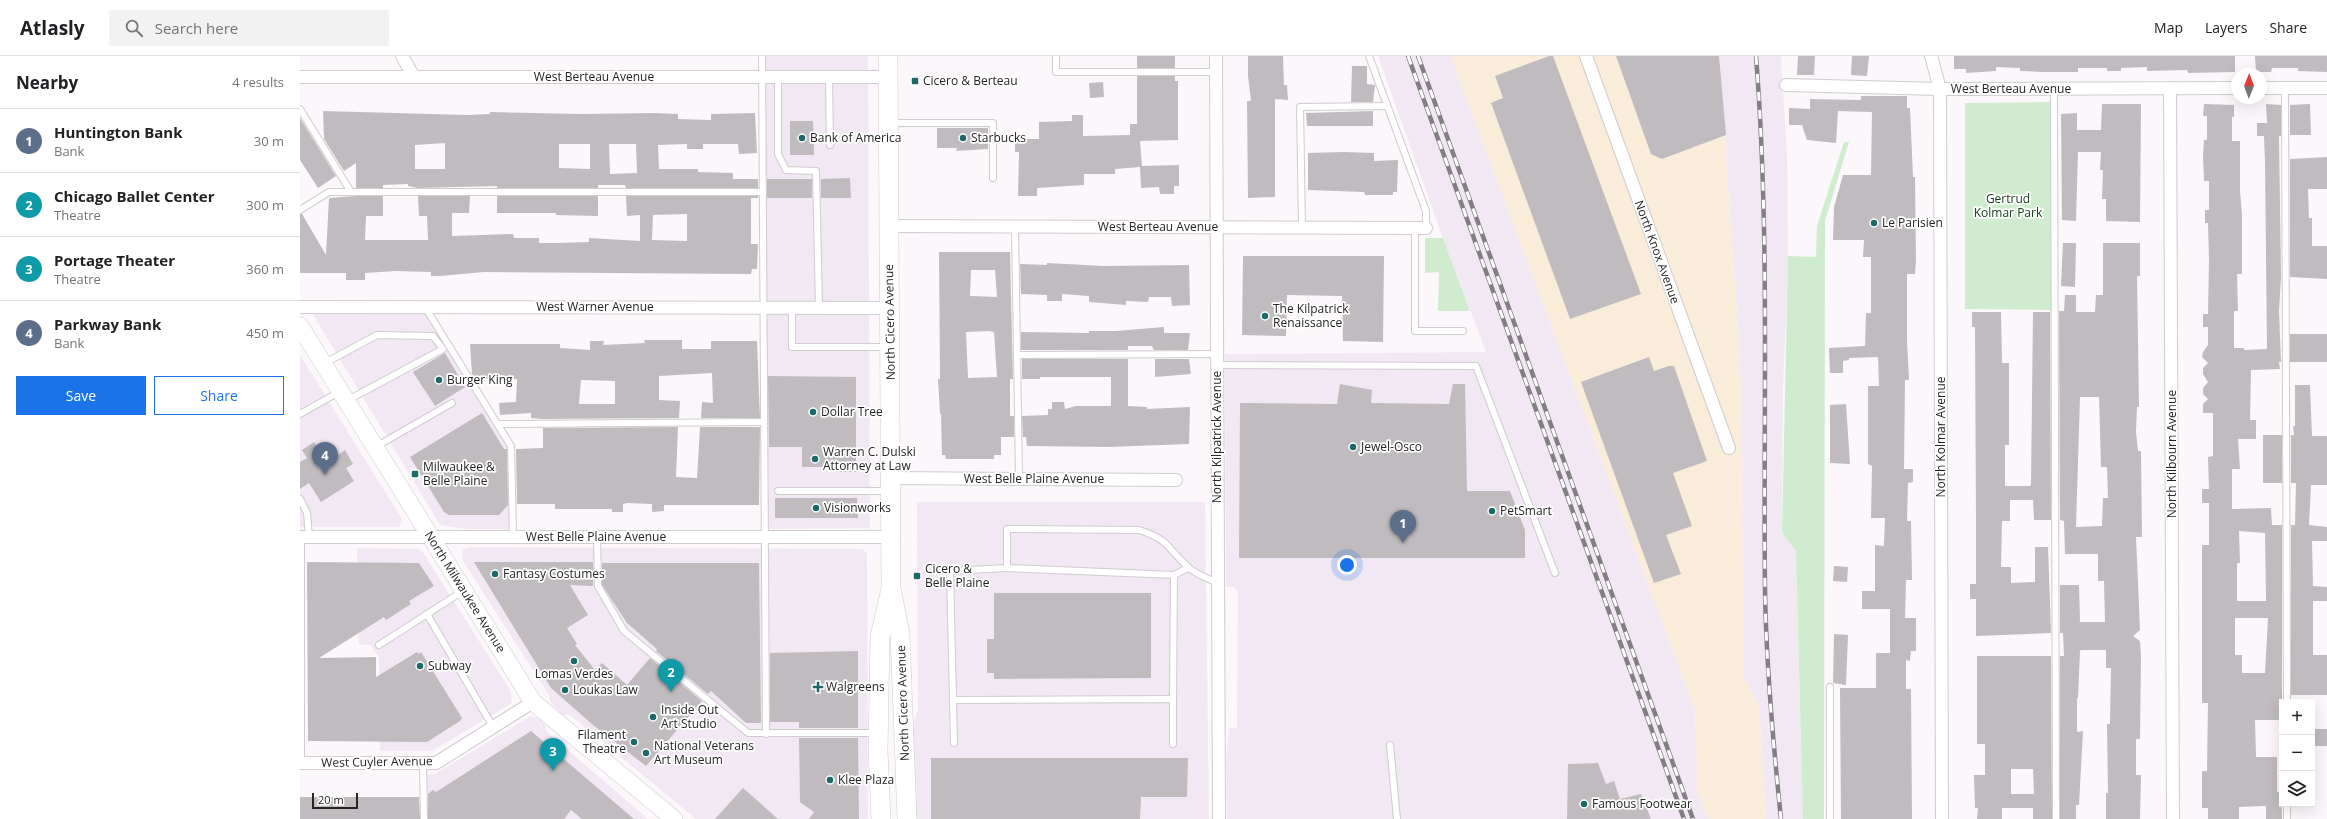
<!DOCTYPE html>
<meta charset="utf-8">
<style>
:root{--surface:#fff;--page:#f2f2f2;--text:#202124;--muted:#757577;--line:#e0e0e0;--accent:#1a73e8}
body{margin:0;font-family:"Open Sans",sans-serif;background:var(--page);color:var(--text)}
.controls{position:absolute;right:12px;bottom:12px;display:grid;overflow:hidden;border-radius:0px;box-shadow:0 4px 16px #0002}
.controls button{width:36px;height:36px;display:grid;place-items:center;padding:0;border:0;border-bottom:1px solid var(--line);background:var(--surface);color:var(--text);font:20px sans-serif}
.compass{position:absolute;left:1931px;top:12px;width:36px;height:36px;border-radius:50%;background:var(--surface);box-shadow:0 4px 16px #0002;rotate:1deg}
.scale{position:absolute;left:12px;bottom:10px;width:46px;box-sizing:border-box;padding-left:4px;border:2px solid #252425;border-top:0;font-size:11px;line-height:14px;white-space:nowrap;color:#252425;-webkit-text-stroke:3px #fff;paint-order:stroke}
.you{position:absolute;left:1047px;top:509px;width:14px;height:14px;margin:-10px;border:3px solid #fff;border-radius:50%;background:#1a73e8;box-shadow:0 0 0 6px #1a73e833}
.badge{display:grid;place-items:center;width:26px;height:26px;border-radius:50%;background:var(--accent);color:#fff;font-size:13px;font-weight:700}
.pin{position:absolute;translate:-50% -33px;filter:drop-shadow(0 1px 2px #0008)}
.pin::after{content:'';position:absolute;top:21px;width:14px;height:12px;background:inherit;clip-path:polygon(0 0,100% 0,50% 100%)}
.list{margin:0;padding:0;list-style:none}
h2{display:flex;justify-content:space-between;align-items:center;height:52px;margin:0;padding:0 16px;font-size:17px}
h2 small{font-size:13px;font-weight:400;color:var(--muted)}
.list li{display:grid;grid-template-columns:26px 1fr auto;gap:12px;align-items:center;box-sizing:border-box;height:64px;padding:0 16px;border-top:1px solid var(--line)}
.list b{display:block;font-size:15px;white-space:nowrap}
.list p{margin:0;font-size:13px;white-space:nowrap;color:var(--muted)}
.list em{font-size:13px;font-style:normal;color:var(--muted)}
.actions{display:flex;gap:8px;padding:12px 16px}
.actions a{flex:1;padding:9px 0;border:1px solid var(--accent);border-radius:0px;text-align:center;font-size:14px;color:var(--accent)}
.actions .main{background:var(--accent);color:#fff}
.icon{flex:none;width:22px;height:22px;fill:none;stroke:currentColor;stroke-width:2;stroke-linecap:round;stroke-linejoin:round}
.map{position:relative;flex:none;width:2027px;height:763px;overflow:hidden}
header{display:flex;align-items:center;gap:24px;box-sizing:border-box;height:56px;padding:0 20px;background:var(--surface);border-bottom:1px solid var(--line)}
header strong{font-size:19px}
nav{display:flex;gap:22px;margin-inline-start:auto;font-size:14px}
.search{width:280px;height:36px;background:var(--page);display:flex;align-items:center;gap:10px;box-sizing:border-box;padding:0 14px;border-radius:0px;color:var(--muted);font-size:15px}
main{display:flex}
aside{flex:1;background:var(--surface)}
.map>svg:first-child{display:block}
.built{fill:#f1e8f3}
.industrial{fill:#f9edd9}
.green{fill:#cfeccf}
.building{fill:#bfbbbf;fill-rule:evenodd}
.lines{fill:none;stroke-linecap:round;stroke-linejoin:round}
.service-casing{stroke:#cfcbcf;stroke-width:8}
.minor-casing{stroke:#cfcbcf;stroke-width:14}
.secondary-casing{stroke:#cfcbcf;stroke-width:18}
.primary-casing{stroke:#cfcbcf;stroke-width:20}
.service{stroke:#fff;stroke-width:6}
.minor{stroke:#fff;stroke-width:12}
.secondary{stroke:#fff;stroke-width:17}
.primary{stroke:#fff;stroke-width:19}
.rail-casing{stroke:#817f81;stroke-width:4.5}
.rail{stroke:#fff;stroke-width:3;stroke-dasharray:9;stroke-linecap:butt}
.poi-dot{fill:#1d6968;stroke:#fff;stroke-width:1.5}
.labels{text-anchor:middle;stroke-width:3.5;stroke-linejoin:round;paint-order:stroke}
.street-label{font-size:12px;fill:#252425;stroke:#fff}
.poi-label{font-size:12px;fill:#252425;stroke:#fff;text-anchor:start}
.park-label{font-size:12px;fill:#15411a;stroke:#fff}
</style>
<header>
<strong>Atlasly</strong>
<div class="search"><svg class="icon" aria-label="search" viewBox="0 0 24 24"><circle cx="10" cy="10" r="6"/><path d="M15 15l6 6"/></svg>Search here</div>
<nav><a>Map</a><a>Layers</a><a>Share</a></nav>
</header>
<main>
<aside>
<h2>Nearby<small>4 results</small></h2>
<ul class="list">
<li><span class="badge" style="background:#5c6f8a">1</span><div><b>Huntington Bank</b><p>Bank</p></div><em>30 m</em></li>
<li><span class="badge" style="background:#0f9aa8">2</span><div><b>Chicago Ballet Center</b><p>Theatre</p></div><em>300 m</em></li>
<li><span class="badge" style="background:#0f9aa8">3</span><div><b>Portage Theater</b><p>Theatre</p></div><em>360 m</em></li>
<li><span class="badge" style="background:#5c6f8a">4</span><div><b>Parkway Bank</b><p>Bank</p></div><em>450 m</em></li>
</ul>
<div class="actions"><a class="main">Save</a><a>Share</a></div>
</aside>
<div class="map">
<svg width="2027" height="763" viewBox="0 0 2027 763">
<rect width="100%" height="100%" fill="#fbf7fb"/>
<g class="built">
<polygon points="459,0 568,0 570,472 465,473"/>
<polygon points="1078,0 1151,0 1395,653 1398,737 1409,763 927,763 926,704 929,672 937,672 938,536 934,531 926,531 925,298 1186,296 1143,182"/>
<polygon points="1419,0 1481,0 1487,98 1488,200 1483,333 1482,476 1496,495 1503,763 1466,763 1459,650 1444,622 1440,304"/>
<polygon points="9,252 123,253 209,391 213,473 167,473 140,469"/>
<polygon points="0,299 102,463 99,471 0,471"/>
<polygon points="617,446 905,446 909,763 613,763 611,671 618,655"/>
<polygon points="169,491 563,493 567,498 568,763 396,763 270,659 263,659 250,646 249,639 163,505 162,497 163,494"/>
<polygon points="57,492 118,493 122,495 210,634 212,647 132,695 80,695 79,602 71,589 59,589"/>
<polygon points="231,660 241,664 245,668 246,675 348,763 122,763 122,719 135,718"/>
</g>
<polygon class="industrial" points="1151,0 1419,0 1440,304 1444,622 1459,650 1466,763 1409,763 1398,737 1395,653"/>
<g class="green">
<polygon points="1751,46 1752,254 1665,253 1665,47"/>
<polygon points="1544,86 1549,86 1525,165 1524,763 1503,763 1496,495 1482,476 1488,200 1516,201 1517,170"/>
<polygon points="1125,182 1143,182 1170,255 1138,255 1139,216 1125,217"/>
</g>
<g class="building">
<rect x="837" y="0" width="38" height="12"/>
<polygon points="948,0 983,0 984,29 987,29 988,44 975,43 975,141 948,142 947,45 951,45 948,20"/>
<polygon points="1249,0 1253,0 1341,238 1270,263 1191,47 1203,42 1195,20"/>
<polygon points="1316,0 1419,0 1426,79 1362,103 1351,98"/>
<polygon points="1498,0 1515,0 1514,19 1497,19"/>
<polygon points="1552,0 1569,0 1567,20 1551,19"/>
<polygon points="1654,0 1935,0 1935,16 1888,17 1887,14 1847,15 1847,11 1821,12 1821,15 1807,15 1807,12 1778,12 1778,16 1743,16 1720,15 1720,12 1696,11 1696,15 1666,17 1666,13 1654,13"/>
<polygon points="1955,0 2027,0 2027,16 1998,15 1998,12 1972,12 1971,16 1956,16"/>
<polygon points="1052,10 1067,10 1067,28 1075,29 1073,46 1051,46"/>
<polygon points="837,20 875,20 875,25 878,25 878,84 840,85 842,110 879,109 879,130 874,130 874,138 860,138 859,131 841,132 840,111 815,113 815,118 784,118 784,129 737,132 737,140 718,140 719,96 715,96 715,83 739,83 739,66 772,65 772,59 783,59 783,80 830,79 830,68 837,68"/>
<polygon points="803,26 804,41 790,42 789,27"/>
<polygon points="1561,40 1607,40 1607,52 1610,52 1613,121 1615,121 1616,205 1615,218 1607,218 1607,284 1609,324 1605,324 1604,413 1613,413 1613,426 1608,427 1607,465 1611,465 1612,524 1606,524 1605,562 1616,562 1616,595 1611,595 1610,605 1606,604 1606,633 1611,633 1612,763 1541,763 1540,632 1576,632 1576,597 1590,597 1590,553 1562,553 1562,535 1575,535 1575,489 1584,490 1584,487 1585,462 1571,462 1572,410 1568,408 1568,330 1579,330 1578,301 1549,302 1549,304 1543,305 1543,317 1530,317 1529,292 1565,290 1566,257 1571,257 1571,201 1563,201 1564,184 1533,184 1534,151 1543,119 1571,119 1572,56 1538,55 1536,87 1507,84 1502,69 1489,69 1489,52 1510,53 1510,43 1561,44"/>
<polygon points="1802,48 1841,48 1840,166 1806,165 1806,143 1802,143 1803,114 1800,114 1801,96 1778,96 1776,165 1762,164 1761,58 1777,57 1777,74 1801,74"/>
<path d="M1904,48l30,1v12h-2v24h8v50l2,24v59h-5l1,37h-4v37h10v2l23,-1 -2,-188 -1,-25h-7v-13h10l-1,-19 15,1v31h-2l2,140 -2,35 2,51h-2l1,7 -29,1 -1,50h6v19h-18l2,30h-8v40l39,-1 1,17h10v195h-27l1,37h21v35h4l1,27h-16v-13l-27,1v12h-31v-11h-6v-37h5l1,-68h-6v-158h7v-42h-7v-14h7l-1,-32 5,-1v-43h-10v-9l5,-5 -5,-5v-6l5,-6 -5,-8v-6l5,-5 -6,-6 1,-5 5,-7v-18h-5v-13h5l1,-55 -1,-36h-3v-13h4v-29h-5l-1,-26 1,-15h3v-24h-4zM1939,475l26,2 1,68h-29v-38h3zM1935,562h33l-3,55h-23v-18h-7z"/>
<polygon points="2010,48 2011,79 1990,79 1990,49"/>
<path d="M23,55l144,4 23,-1v-2l90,2 75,-1 23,1v5l33,1v-6l44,-1 2,40 -18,1 -1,-10h-35v5h-16v-5l-29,1 1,24h39v3l35,1v6h25v9h-132l-1,-3h-27v3h-101v-2l-79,2 -10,-2v-2l-25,1v3h-27v-25l-12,8 -20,-32zM145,87v26h-30v-24zM259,88h31v25l-31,-1zM309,88h27l1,29 -27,1z"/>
<polygon points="1073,55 1073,70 1007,70 1006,57"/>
<polygon points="0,62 36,120 18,132 0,104"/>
<polygon points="490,65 513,65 514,99 490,99"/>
<polygon points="637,72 688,72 688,93 656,95 657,92 637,92"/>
<polygon points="1044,96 1074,97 1074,105 1098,104 1097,136 1093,136 1093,139 1065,139 1064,136 1008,134 1008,97"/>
<polygon points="2027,101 2027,133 2008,133 2009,162 2012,162 2012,190 2027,190 2027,223 1990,221 1990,103"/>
<polygon points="550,122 551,142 521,142 521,123"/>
<rect x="467" y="123" width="45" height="19"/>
<path d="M56,140h27v20h-17l-1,24h63l-1,-24h-8l-1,-20h52l-1,17h-17v23l61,-2 1,4h25v5h19l31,-1v-4l51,3v-26l-13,1 -1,-20h132v2h-7v46h7l-1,25h-5l-1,5 -267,-2 -44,4h-9v-4l-36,-1 -30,2v7h-19v-7h-46v-59h2l24,41 3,-57zM387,158v27l-35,-1 1,-25z"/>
<polygon points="197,140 298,140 298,160 256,159 256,157 197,157"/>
<polygon points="1763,187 1776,187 1775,231 1761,230"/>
<path d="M1803,187h37v33h-3l2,131h-2l-1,25 2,19h3l1,86h-6l4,93 -7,6 7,5 1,15 -1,83h-4v36h5l-1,44h-34v-26h2l-1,-69h3l1,-56h-5v-18h-25l-1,1 -2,47h-1v34l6,-1 -4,74h-3v14h-16v-163h4l-1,-23h-3v-48h19l1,37h25l-1,-41h-6v-27h-33l-1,-33 -4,-1 -1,-209h5l1,-16h11v17h19l1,-17h7zM1780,341h19l2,70h6l1,31h-5l-1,28 -26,1z"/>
<path d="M639,196h71l3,127h-3v37h4v21h-13v18h-7v4h-48l-1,-4h-3l-1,-41h-1l-2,-35h2zM671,214h24l2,27 -27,-1zM689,275l5,1 3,45 -29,1 -2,-46z"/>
<polygon points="943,200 1084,200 1083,286 1043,285 1042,240 987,239 986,280 942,279"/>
<polygon points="747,207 804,210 889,209 890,249 872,250 871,241 849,241 848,246 826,245 826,249 789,246 789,240 762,238 762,245 747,245 747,239 721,238 720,208 747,209"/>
<polygon points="1672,256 1701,256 1702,307 1709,307 1709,389 1705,389 1705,430 1730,430 1731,428 1733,256 1750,256 1751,464 1734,464 1733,444 1710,444 1710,465 1702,465 1701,511 1711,511 1711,527 1735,526 1735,491 1748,491 1751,577 1676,580 1676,543 1670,543 1670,528 1676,528 1676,466 1675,271 1672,271"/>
<polygon points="864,271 864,277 890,277 888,294 854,294 852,290 828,290 828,294 721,294 721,276 789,277 789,275 816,275"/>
<rect x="1990" y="278" width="37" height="28"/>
<path d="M344,284h38v9h29v-8h46l3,77h-59l1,-16 11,1 -1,-30 -53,3v24l21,1 -1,17 -136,1 -12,-1v-5l-31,2 -1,-12 17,-1 1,-23h-42l-3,-5 -2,-30h90v4l30,2v-9h14l-1,4 42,-2zM281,324l34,1v23h-36z"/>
<polygon points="145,297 165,331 135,350 113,316"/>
<polygon points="1349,301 1354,315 1369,310 1374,310 1407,405 1373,417 1392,470 1366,479 1381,518 1354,527 1281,326"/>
<polygon points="722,303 828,303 828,350 847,351 847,353 890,351 889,388 808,391 727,390 726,381 723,381 722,360 748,359 748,353 752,353 752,346 764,346 765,353 776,350 811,350 811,321 740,321 740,323 722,323"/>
<polygon points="855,303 889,303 891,318 855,321"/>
<polygon points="468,320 556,321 556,416 537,416 537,413 528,413 525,411 502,411 502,391 469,391"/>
<polygon points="1040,328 1072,334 1071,347 1149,348 1153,328 1165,328 1167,435 1210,435 1225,474 1225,502 939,502 940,347 1037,348"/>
<polygon points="1995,329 2010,329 2012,380 2027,380 2027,429 2011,429 2009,469 2027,471 2027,485 2012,485 2013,530 2027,531 2027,545 2013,545 2013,599 2027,599 2027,639 1991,639 1991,469 1995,469 1996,427 1991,427 1991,379 1994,379 1993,370 1995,370"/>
<polygon points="1546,348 1550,408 1530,407 1530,349"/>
<polygon points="182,357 204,393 207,393 208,449 199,459 149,459 144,456 110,401"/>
<polygon points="378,371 376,421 397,422 400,371 460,371 459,449 364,449 364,455 352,456 352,448 327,447 323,448 323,456 312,456 312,453 255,453 255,448 217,448 216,393 243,392 243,372"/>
<rect x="1963" y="379" width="19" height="48"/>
<polygon points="14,386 19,395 30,387 38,399 45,394 53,408 46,412 54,425 21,446 9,427 0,433 0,406 7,402 2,394"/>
<polygon points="475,442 557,442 558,462 475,462"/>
<polygon points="7,506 119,507 134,530 109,545 111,548 86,564 84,561 19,602 76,601 76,621 117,596 119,598 121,596 162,662 160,665 127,686 8,685"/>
<polygon points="174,506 293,506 293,530 270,529 288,559 267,572 277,588 275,589 295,614 302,607 327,629 350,602 402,645 346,710 293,669 251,632"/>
<polygon points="302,507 459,507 461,667 446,667 411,635 408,638 356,595 357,593 327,567 302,529"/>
<polygon points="1534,510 1548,511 1547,526 1533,525"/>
<polygon points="694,537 851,537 851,622 694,623 694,617 687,617 687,583 694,583"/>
<polygon points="1534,578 1548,579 1546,629 1533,627"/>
<polygon points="558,595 558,672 499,672 499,666 470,666 470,597"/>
<path d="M1677,600h74l1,163h-19v-11h-31v11h-25l1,-11h-3l-1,-33h11v-31h-8zM1711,713h22l1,25h-23z"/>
<rect x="2012" y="673" width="15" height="17"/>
<polygon points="231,675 334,763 282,763 271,754 264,763 128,763 128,738 133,734 136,736"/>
<polygon points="499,682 558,682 559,763 509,763 514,756 500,746"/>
<polygon points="631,702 888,702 887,741 841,741 840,763 631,763"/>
<polygon points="1298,707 1306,728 1314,725 1320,743 1341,738 1351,763 1267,763 1268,708"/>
<polygon points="443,732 478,763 415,763"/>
<polygon points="0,741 119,741 120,763 0,763"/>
</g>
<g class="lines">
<g class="service-casing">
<g id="service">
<polyline points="462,0 466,678"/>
<polyline points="756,0 756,16 916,16"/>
<polyline points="1069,0 1126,155 1126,172"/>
<polyline points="478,21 478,98 486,114 516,115 519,252"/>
<polyline points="529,21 530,89"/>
<polyline points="1985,32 1987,646"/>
<polyline points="1754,33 1756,763"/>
<polyline points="0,53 51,136"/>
<polyline points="591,67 693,67 693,122"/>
<polyline points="0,154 29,136 463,136"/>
<polyline points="715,170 719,423"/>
<polyline points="1002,171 1000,51 1087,50"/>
<polyline points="1115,172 1115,275 1163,275"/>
<polyline points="125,251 211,390 213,481"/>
<polyline points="492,252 492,291 587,291"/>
<polyline points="717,299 917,298"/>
<polyline points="23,308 77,279 133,280 143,293 48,344"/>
<polyline points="917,309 1176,310 1255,517"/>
<polyline points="0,358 39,336"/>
<polyline points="197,368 464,366"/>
<polyline points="77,390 152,347"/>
<polyline points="478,435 588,435"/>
<polyline points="0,443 7,457 9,481"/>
<polyline points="1,481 1,707"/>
<polyline points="297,481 298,530 324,575 448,677 576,677"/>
<polyline points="707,512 874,519 888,512"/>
<polyline points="127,558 193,671"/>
<polyline points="79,589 163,535"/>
<polyline points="1530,631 1530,763"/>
<polyline points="873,643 874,519"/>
<polyline points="653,644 873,643 873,688"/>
<path d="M654,687l-4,-172 57,-3v-39l132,1c31,10 27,17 49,37 7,7 21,12 30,16"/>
<polyline points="1090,689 1097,763"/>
<polyline points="123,707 124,763"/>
<polyline points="1987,748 1987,763"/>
</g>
</g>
<g class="minor-casing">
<g id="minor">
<polyline points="102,0 114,21"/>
<polyline points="916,0 919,763"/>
<polyline points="1286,0 1429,392"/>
<polyline points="1631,0 1640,33 1642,763"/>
<polyline points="0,21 588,21"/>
<polyline points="1486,29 1640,33 1937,32"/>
<polyline points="1870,32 1873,763"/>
<polyline points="1961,32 2027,32"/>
<polyline points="589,170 1126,172"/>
<polyline points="0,251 590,252"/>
<polyline points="591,422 876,424"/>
<polyline points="0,481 591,481"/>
<polyline points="0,707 136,707 233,646"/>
</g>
</g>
<g class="secondary-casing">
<polyline id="secondary" points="0,270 233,646 374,763"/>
</g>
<g class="primary-casing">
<g id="primary">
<polyline points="588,0 591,532 600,578 607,763"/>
<polyline points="581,763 578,694 580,581 590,537"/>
</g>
</g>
<use href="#service" class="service"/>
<use href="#minor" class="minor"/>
<use href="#secondary" class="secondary"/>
<use href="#primary" class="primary"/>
<g class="rail-casing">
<g id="rail">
<polyline points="1108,0 1384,763"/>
<polyline points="1118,0 1393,763"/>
<path d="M1456,0c14,177 7,356 9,533 1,77 8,153 16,230"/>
</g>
</g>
<use href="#rail" class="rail"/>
</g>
<g class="poi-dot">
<rect x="611" y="21" width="8" height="8" rx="2"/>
<circle cx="502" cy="82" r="4"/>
<circle cx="663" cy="82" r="4"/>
<circle cx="1574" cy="167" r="4"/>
<circle cx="965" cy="260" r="4"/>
<circle cx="139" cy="324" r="4"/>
<circle cx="513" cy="356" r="4"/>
<circle cx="1053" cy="391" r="4"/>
<circle cx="515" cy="403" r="4"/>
<rect x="111" y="414" width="8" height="8" rx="2"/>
<circle cx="516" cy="452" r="4"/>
<circle cx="1192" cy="455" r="4"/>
<circle cx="195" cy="518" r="4"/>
<rect x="613" y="516" width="8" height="8" rx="2"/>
<circle cx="274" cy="605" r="4"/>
<circle cx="120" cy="610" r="4"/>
<path d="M516 625h4v4h4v4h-4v4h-4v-4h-4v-4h4z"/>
<circle cx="265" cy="634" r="4"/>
<circle cx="353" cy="661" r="4"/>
<circle cx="334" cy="686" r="4"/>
<circle cx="346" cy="697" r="4"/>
<circle cx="530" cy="724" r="4"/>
<circle cx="1284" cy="748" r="4"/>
</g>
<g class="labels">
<g class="street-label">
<text x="294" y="25">West Berteau Avenue</text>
<text x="1711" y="37">West Berteau Avenue</text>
<text x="858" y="175">West Berteau Avenue</text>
<text transform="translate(1357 196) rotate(70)" y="4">North Knox Avenue</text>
<text x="295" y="255">West Warner Avenue</text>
<text transform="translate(590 266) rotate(-91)" y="4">North Cicero Avenue</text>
<text transform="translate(917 381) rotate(-90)" y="4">North Kilpatrick Avenue</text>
<text transform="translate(1641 381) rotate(-90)" y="4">North Kolmar Avenue</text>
<text transform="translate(1872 398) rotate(-90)" y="4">North Kilbourn Avenue</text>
<text x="734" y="427">West Belle Plaine Avenue</text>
<text x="296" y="485">West Belle Plaine Avenue</text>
<text transform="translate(165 536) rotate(58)" y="4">North Milwaukee Avenue</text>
<text transform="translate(603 647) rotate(-92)" y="4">North Cicero Avenue</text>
<text transform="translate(77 706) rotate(-1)" y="4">West Cuyler Avenue</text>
</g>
<g class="poi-label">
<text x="623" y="29">Cicero &amp; Berteau</text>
<text x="510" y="86">Bank of America</text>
<text x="671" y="86">Starbucks</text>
<text x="1582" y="171">Le Parisien</text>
<text x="973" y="257">The Kilpatrick<tspan x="973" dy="14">Renaissance</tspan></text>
<text x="147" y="328">Burger King</text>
<text x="521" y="360">Dollar Tree</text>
<text x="1061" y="395">Jewel-Osco</text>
<text x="523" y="400">Warren C. Dulski<tspan x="523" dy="14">Attorney at Law</tspan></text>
<text x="123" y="415">Milwaukee &amp;<tspan x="123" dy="14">Belle Plaine</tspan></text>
<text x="524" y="456">Visionworks</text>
<text x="1200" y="459">PetSmart</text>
<text x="625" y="517">Cicero &amp;<tspan x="625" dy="14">Belle Plaine</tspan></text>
<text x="203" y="522">Fantasy Costumes</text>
<text x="128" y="614">Subway</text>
<text x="274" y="622" text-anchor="middle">Lomas Verdes</text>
<text x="526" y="635">Walgreens</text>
<text x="273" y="638">Loukas Law</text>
<text x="361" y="658">Inside Out<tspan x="361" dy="14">Art Studio</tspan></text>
<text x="326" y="683" text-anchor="end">Filament<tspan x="326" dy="14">Theatre</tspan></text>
<text x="354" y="694">National Veterans<tspan x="354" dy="14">Art Museum</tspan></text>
<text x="538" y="728">Klee Plaza</text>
<text x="1292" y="752">Famous Footwear</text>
</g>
<g class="park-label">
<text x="1708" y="147">Gertrud<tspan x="1708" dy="14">Kolmar Park</tspan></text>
</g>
</g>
</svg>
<div class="controls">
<button>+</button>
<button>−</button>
<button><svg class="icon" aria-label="layers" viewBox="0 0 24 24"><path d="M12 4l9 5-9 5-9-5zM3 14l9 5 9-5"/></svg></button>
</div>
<svg class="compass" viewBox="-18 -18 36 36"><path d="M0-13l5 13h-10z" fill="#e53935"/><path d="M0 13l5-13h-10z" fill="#757577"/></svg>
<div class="scale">20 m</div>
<div class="you"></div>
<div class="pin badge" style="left:1103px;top:487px;background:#5c6f8a">1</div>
<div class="pin badge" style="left:371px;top:636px;background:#0f9aa8">2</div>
<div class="pin badge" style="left:253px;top:715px;background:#0f9aa8">3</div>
<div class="pin badge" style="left:25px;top:419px;background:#5c6f8a">4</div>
</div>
</main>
